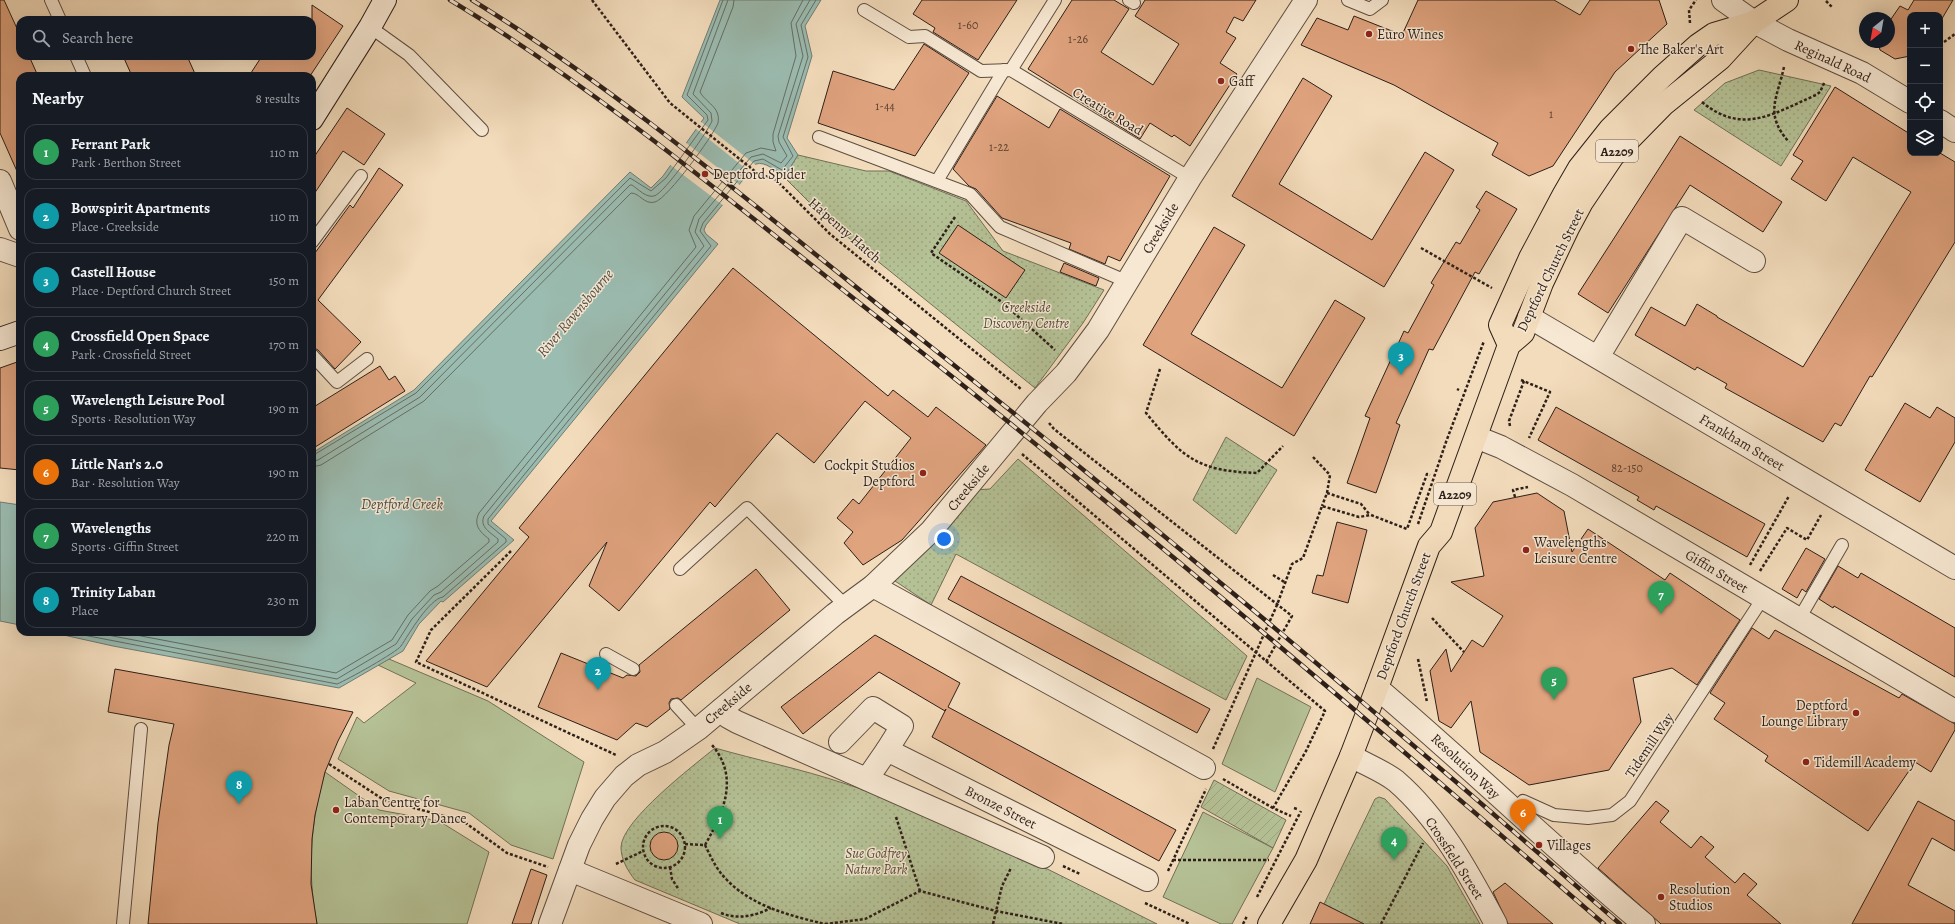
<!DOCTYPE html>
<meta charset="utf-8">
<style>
:root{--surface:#171b24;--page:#20242c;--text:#f1f3f6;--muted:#9ea1a6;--line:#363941;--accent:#b45309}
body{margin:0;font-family:Alegreya,serif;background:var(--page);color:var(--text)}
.controls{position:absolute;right:12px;top:12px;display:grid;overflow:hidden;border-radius:8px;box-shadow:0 4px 16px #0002}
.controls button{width:36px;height:36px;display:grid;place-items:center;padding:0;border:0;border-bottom:1px solid var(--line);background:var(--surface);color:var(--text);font:20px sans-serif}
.compass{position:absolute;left:1859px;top:12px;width:36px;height:36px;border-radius:50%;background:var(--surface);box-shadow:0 4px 16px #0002;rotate:211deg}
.you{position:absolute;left:944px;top:539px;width:14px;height:14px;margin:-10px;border:3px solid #fff;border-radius:50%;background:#1a73e8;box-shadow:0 0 0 6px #1a73e833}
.badge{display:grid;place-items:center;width:26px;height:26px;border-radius:50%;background:var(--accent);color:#fff;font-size:13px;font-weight:700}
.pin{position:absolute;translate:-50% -33px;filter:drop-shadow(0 1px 2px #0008)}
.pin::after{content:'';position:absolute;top:21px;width:14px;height:12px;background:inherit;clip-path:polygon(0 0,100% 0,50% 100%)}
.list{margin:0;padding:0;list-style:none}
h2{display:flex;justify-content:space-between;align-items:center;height:52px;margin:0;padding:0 16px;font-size:17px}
h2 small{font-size:13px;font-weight:400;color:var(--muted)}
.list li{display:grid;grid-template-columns:26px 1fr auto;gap:12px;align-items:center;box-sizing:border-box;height:56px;margin:0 8px 8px;padding:0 8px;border:1px solid var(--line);border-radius:12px}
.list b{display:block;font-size:15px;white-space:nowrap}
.list p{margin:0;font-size:13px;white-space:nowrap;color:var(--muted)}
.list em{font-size:13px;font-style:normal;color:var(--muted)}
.icon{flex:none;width:22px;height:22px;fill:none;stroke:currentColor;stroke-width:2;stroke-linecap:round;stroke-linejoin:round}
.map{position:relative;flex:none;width:1955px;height:924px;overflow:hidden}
.search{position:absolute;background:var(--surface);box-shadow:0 4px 16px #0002;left:16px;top:16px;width:300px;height:44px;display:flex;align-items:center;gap:10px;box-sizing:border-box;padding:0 14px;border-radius:12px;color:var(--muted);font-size:15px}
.panel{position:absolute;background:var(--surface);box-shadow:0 4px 16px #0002;left:16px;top:72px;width:300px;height:564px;border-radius:12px}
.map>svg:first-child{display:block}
.grass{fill:#b5c296;stroke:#717058}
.park{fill:url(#park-dots);stroke:#717058}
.garden{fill:url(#garden-furrows);stroke:#717058}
.water{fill:#9bbcb1;stroke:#6f7d74}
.pier{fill:#f3dcbc}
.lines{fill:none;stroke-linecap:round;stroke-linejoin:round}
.shore{stroke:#646e65;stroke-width:1}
.building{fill:#dfa37e;stroke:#2d1f19}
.service-casing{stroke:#5e4e42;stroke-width:14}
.minor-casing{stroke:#5e4e42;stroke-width:24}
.tertiary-casing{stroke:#5e4e42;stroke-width:24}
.secondary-casing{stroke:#2d1f19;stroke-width:24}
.primary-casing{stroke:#2d1f19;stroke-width:24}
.path{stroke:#2d1f19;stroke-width:2.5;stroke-dasharray:3 2;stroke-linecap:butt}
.service{stroke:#f7e8d3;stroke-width:12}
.minor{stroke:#f7e8d3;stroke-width:22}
.tertiary{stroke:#f7e8d3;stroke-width:22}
.secondary{stroke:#f7e8d3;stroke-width:22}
.primary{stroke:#f3dcbc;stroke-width:22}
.rail-casing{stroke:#2d1f19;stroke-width:4.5}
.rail{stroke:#f7e8d3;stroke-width:3;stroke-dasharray:9;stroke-linecap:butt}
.poi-dot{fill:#8f2418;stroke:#f7e8d3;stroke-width:1.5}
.labels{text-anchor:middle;stroke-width:3;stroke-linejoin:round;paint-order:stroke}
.number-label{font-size:12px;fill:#5a4032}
.shield{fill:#f7e8d3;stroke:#6a5b51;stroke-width:1}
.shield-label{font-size:13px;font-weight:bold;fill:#2d1f19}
.poi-label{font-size:14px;fill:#2d1f19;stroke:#f7e8d3;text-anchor:start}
.street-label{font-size:14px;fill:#2d1f19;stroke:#f7e8d3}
.park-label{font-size:14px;font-style:italic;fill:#56503e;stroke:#f7e8d3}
.water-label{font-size:15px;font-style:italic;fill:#4e4e47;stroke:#f7e8d3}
</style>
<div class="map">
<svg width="1955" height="924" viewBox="0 0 1955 924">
<defs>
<pattern id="park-dots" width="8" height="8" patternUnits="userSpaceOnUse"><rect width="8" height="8" fill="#b5c296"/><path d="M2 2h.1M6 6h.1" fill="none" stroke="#9ca681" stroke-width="1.8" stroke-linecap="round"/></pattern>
<pattern id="garden-furrows" width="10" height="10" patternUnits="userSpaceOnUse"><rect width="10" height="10" fill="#b5c296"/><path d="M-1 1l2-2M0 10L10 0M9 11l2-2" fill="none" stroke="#9ca681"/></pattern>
</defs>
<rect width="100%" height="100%" fill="#f3dcbc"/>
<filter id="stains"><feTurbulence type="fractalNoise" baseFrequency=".005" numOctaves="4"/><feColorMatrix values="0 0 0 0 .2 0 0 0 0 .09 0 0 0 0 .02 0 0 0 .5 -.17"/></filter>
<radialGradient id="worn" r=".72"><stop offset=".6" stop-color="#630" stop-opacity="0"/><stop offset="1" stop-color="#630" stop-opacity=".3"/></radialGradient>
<g class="grass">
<polygon points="389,659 488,701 584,762 553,859 511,845 469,813 389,791 338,759 357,717 364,723 416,683 378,665"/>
<polygon points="1257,678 1311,707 1275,792 1222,764"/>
<path d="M325,772l54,38 60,11 50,31 -22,72h-150c-10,-51 -7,-102 8,-152z"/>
<polygon points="1203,812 1273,848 1232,924 1221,924 1163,897"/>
</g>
<g class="park">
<polygon points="1759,70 1831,86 1781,166 1694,110 1725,83"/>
<polygon points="798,155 866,171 889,171 966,201 1003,251 1104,290 1083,323 1035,388 829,222 784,177"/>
<polygon points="1226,437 1277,470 1236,534 1193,500"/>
<polygon points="1018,459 1247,656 1226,700 956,554 931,605 892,579 974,490 990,489"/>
<path d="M715,748c42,12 86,21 128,35 109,35 212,90 314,141h-417l-105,-44c-7,-9 -14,-20 -14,-33 1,-27 72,-81 94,-99z"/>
<polygon points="1379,797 1385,799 1447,866 1480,924 1341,924 1345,915 1324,904 1375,799"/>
</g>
<polygon class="garden" points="1214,780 1286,820 1273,848 1201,807"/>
<g class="water">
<path d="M720,0h101l-16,26 7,30 -25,82 11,17 -14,22c-9,-6 -18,-16 -28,-13l-50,61 -2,5 2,4 12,10 -227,277 23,19 -71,62 -2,-1 -22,23 -16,27 -64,37 -226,-42 -63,-14h262v-179l102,-63 216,-218 21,16 12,-12 41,-58 -22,-21z"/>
<polygon points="0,502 20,505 20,625 0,621"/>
</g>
<g class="pier">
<polygon points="700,121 757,166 751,173 695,128"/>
<polygon points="685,142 741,186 724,206 669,164"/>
</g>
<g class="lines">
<g class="shore">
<polyline points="312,456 416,393 630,178 651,191 666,178 708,120 707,115 687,95 723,0"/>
<path d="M312,461l6,-1 102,-63 210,-212h2c6,4 14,13 22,11 10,-2 53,-63 58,-75l-1,-8 -18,-19 35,-94"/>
<path d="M312,467l9,-2 103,-64 207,-208c9,0 13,12 24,9 13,-4 58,-66 63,-79 3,-16 -12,-20 -18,-31l33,-85 1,-7"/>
<path d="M68,632l269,52c10,-4 60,-32 64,-38 8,-12 28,-47 42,-49l63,-55v-3l-18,-15v-5l223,-273 -11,-15 3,-8 51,-62 9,-2 19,11 11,-14 -10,-19 25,-80 -7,-32 15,-25"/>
<path d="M92,632l245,47 59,-35 16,-25 22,-24 7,-3 57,-50v-3c-7,-6 -19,-12 -14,-23l220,-270 -9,-14 4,-13 52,-62 12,-3 18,9 6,-7 -8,-14 -1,-6 25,-80 -7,-32 14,-24"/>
<path d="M120,632l216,41 56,-33 16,-25 22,-24 8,-5 51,-44v-3c-9,-7 -16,-14 -10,-26l217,-266 -7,-17 5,-14 52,-63 15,-5 15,3 -3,-9v-8l23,-78 -5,-33 12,-23"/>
</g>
</g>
<g class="building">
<polygon points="0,0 4,0 20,35 20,56 29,56 38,76 20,76 20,178 0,133"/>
<polygon points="922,0 1017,0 978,60 933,32 935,28 913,14"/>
<polygon points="1072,0 1114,0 1129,9 1101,52 1153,85 1179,44 1135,16 1145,0 1256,0 1243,21 1234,17 1226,32 1236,38 1220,63 1237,74 1190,146 1174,135 1172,137 1150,123 1140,139 1028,69"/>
<polygon points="1418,0 1554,0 1580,15 1590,0 1659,0 1667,24 1615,72 1553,166 1529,176 1492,155 1498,143 1394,85 1301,45 1317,18 1348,30 1354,16 1402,35"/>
<polygon points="1914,0 1953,0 1940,22 1940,15 1910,15 1910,56 1895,59 1880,50 1878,42 1889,42 1889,22 1900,6 1908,10"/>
<polygon points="312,5 343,26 310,76 249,76 262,56 312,56"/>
<polygon points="924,44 969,73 915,156 818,123 833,71 894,90"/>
<polygon points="123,56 187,56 196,76 132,76"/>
<polygon points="1303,78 1332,96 1279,184 1372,240 1425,152 1454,170 1384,287 1232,196"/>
<polygon points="1835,87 1910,134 1910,153 1940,153 1955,162 1955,242 1872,377 1870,376 1841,426 1835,423 1823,442 1725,388 1727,384 1697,367 1695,370 1635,335 1651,307 1685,326 1697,304 1717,316 1717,317 1803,367 1911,192 1853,157 1826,201 1791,179 1803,161 1793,155"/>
<polygon points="997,96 1049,128 1060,109 1170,176 1120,261 1108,256 1105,264 1069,249 1071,243 1002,218 976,189 969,186 953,169"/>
<polygon points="347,108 385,134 364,165 343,151 312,197 312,160"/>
<polygon points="1680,136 1782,202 1763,232 1690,185 1608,313 1578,294"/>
<polygon points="379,168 403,185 318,300 361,342 335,369 318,350 312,347 312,257 350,205 353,208"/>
<polygon points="1486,191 1517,209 1479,274 1475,272 1433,350 1429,349 1396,423 1400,425 1376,493 1347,483 1370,418 1365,416 1404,331 1408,333 1434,285 1431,283 1456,242 1460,244 1480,210 1476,207"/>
<polygon points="958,225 1025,270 1006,298 939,253"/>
<polygon points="1214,227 1245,245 1191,334 1282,388 1335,300 1365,318 1294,436 1143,345"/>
<polygon points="1064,263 1099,278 1096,286 1060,272"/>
<polygon points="733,268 888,396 893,390 928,417 936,407 986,445 902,540 863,565 844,543 853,532 837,518 853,499 859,504 911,438 865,401 814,463 777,433 715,507 710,502 619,611 589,586 607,542 487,687 426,661 529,537 519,528"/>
<polygon points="20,361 20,470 0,468 0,368"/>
<polygon points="380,366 389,380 395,376 405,391 312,449 312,408"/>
<polygon points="1905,403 1930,418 1937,407 1955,418 1955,442 1920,502 1865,470"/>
<polygon points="1556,407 1765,524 1747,557 1656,506 1654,510 1637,500 1639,497 1538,440"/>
<polygon points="1537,493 1564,511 1572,552 1588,529 1665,580 1670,573 1740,620 1697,685 1672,668 1633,678 1641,722 1609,770 1529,785 1480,752 1471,701 1451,728 1439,721 1430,671 1446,649 1451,672 1472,640 1483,647 1503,616 1451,582 1484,576 1475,528 1493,502"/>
<polygon points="1337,522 1367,530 1348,603 1312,593 1317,575 1323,576"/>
<polygon points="1806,548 1825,559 1806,592 1802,589 1797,598 1782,589"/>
<polygon points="1838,566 1858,578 1861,573 1955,628 1955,677 1834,606 1833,608 1819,599"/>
<polygon points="756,569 790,610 681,700 678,698 671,699 669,703 670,709 647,727 636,723 617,740 538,707 561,653 623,678 627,675 636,676 640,672 639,665"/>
<polygon points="961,576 1210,709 1197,733 948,599"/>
<polygon points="1752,628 1769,639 1775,630 1899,698 1902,694 1955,724 1955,730 1931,772 1915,762 1868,831 1765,761 1768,756 1714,719 1725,703 1710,693"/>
<polygon points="875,635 960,683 948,707 1176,830 1159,861 932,737 946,709 945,711 879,672 803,734 781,707"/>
<polygon points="115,669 353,712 338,741 325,772 315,815 312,839 311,884 317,924 148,924 158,823 169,745 174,724 108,712"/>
<polygon points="1656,801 1669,811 1660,822 1691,848 1701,836 1714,847 1705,857 1735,883 1744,873 1757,884 1747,895 1781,924 1661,924 1598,868"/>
<polygon points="1918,801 1955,821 1955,851 1932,838 1908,885 1955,911 1955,924 1852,924"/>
<circle cx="664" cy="846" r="14"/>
<polygon points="531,869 547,875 531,924 512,924"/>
<polygon points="1505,883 1553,924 1508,924 1493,892"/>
<polygon points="1320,902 1364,924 1310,924"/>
</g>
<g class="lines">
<g class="service-casing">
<g id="service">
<polyline points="51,0 60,20"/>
<polyline points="1129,0 1134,3"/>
<polyline points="1348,0 1370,9 1382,0"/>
<polyline points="864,10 909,37 925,36 981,71 1011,70 1190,178"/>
<polyline points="370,27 409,55 482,130"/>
<polyline points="76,56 85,76"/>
<polyline points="1011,70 1055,0"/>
<polyline points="819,137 970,194 1000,227 1128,282"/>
<polyline points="937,181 1004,70"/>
<polyline points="312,242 361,176"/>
<polyline points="312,355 337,382 367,359"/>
<polyline points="680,569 747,508 846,606"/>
<polyline points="1799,619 1842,545"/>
<polyline points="606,654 633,669"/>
<polyline points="676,705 698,729"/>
<polyline points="1514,811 1523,801 1554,815 1588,818 1612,815 1630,801 1763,598"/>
<polyline points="123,924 141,729"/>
</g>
</g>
<g class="minor-casing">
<g id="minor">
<polyline points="1723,0 1754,22 1788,40 1862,73 1910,102"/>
<polyline points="1940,121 1955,131"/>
<polyline points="0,181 20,229"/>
<polyline points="0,249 20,256"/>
<polyline points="1529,317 1955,568"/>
<polyline points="1598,357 1682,218 1754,261"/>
<polyline points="873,586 1204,768"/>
<path d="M1377,688c91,77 176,160 267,236"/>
<polyline points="722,709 728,717 737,722 1043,857"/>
<polyline points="840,742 873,708 902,726 887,750"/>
<path d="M1351,756c14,8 32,15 45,25 44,38 73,93 100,143"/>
<polyline points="867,779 887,750 1147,880"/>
<polyline points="570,870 701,924"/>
<polyline points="550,924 579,845 592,819 605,798 624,776 638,765 665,752 698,729 835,614 873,586 931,531 1037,403 1066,373 1098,330 1190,178 1306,0"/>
</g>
</g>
<g class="tertiary-casing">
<polyline id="tertiary" points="1476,437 1501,447 1572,485 1955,711"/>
</g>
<g class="secondary-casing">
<g id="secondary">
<polyline points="312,119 370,27 385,0"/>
<polyline points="0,339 20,332"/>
</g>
</g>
<g class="primary-casing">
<g id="primary">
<polyline points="1509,345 1500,325 1530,258 1564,194 1579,168 1610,129 1662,77 1698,45 1714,34 1754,22 1787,0"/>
<polyline points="1269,924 1306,860 1351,756 1377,688 1429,546 1441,532 1509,345 1523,333 1542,283 1568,228 1582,202 1613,156 1663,105 1720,59 1754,22"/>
</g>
</g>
<g class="path">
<polyline points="592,0 670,103 757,173 776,180 830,234 1021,389"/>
<polyline points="1826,1 1832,7"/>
<polyline points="1690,23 1689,10 1696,0"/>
<polyline points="1940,45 1955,34"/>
<path d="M1784,67c-7,32 -20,47 5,75"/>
<path d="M1702,102c41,34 72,11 114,-7l4,-3 5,-11"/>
<polyline points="955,217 931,253 1002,302 1055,350"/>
<polyline points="1421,248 1492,288"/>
<path d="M1160,369l-14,44c37,45 51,58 111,60l26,-27"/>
<polyline points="1521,380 1550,392 1529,438"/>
<polyline points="1457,389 1459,390"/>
<polyline points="1049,423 1054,429 1292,616 1266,662"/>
<polyline points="1510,426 1509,421 1524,381"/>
<polyline points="1022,454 1325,711 1306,751 1273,808 1291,816"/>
<polyline points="1313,457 1330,475 1327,493 1322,506"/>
<polyline points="1327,493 1361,504 1370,515"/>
<polyline points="1515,497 1513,490 1528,487"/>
<polyline points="1418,524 1446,442 1484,341"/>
<polyline points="511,551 431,630 416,662 616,755"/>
<polyline points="1750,565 1789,496"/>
<polyline points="1760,571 1787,528 1807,540 1821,515"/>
<polyline points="1273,575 1286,583"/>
<polyline points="1432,618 1464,652"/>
<polyline points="1418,659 1427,702"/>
<polyline points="1213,749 1277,605 1292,564 1303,558 1322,506 1359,517 1371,515 1407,529 1427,474 1430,475"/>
<polyline points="329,764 384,800 463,821 507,853 548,867"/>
<polyline points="1223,779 1273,808"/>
<polyline points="1294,808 1297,809"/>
<polyline points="896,817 920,891"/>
<circle cx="664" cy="847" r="21"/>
<path d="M685,844l20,1c18,-32 35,-67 7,-100"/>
<path d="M705,845c6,12 11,24 21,34 25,27 65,37 99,45"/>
<polyline points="1173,860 1269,860"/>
<polyline points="616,864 643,851"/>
<polyline points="1063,866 1080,874"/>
<polyline points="670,867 672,879 679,890"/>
<polyline points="1168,871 1206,789"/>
<polyline points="1257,897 1301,811"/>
<polyline points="1145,903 1190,924"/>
<path d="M721,913c17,7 34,3 50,-5"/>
<polyline points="825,924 865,919 920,891 996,911 1063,924"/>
<polyline points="993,924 1002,886 1011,868"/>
<polyline points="1243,924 1247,916"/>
<polyline points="1381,924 1423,843"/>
</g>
<use href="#service" class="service"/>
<use href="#minor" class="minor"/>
<use href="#tertiary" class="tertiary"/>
<use href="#secondary" class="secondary"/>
<use href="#primary" class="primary"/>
<g class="rail-casing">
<g id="rail">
<path d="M450,0c146,88 278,199 412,305 253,199 498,408 742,619"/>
<path d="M472,0c147,90 280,204 414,311 250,198 494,403 734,613"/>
</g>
</g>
<use href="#rail" class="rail"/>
</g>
<g class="poi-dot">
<circle cx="1369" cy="34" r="4"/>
<circle cx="1631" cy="49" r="4"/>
<circle cx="1221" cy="81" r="4"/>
<circle cx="705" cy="174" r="4"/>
<circle cx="923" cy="473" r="4"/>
<circle cx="1526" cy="550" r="4"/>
<circle cx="1856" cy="713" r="4"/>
<circle cx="1806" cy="762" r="4"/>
<circle cx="336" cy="810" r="4"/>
<circle cx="1539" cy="845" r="4"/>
<circle cx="1661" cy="897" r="4"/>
</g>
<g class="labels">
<g class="number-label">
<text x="968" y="29">1-60</text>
<text x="1078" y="43">1-26</text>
<text x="885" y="110">1-44</text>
<text x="1551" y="118">1</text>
<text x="999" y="151">1-22</text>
<text x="1627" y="472">82-150</text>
</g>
<g class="shield">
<rect x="1596" y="140" width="42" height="22" rx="3"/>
<rect x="1434" y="483" width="42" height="22" rx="3"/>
</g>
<g class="shield-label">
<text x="1617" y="156">A2209</text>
<text x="1455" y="499">A2209</text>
</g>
<g class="poi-label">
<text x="1377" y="39">Euro Wines</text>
<text x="1639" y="54">The Baker's Art</text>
<text x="1229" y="86">Gaff</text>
<text x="713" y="179">Deptford Spider</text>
<text x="915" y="470" text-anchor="end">Cockpit Studios<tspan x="915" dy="16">Deptford</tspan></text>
<text x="1534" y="547">Wavelengths<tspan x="1534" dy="16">Leisure Centre</tspan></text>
<text x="1848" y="710" text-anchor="end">Deptford<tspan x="1848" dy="16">Lounge Library</tspan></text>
<text x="1814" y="767">Tidemill Academy</text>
<text x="344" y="807">Laban Centre for<tspan x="344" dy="16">Contemporary Dance</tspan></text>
<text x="1547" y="850">Villages</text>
<text x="1669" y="894">Resolution<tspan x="1669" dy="16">Studios</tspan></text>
</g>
<g class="street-label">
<text transform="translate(1833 61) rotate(25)" y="5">Reginald Road</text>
<text transform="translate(1108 111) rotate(31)" y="5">Creative Road</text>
<text transform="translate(1160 228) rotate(-59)" y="5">Creekside</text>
<text transform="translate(845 230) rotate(41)" y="5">Ha'penny Hatch</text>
<text transform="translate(1550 270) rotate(-64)" y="5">Deptford Church Street</text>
<text transform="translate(1742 442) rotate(31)" y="5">Frankham Street</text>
<text transform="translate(968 487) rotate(-50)" y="5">Creekside</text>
<text transform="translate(1717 571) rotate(31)" y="5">Giffin Street</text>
<text transform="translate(1403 616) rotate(-70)" y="5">Deptford Church Street</text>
<text transform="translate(728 703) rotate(-40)" y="5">Creekside</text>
<text transform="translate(1649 745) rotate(-56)" y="5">Tidemill Way</text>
<text transform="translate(1466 766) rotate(43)" y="5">Resolution Way</text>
<text transform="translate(1001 807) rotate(27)" y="5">Bronze Street</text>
<text transform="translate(1455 858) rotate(57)" y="5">Crossfield Street</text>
</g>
<g class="park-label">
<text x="1026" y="312">Creekside<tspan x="1026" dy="16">Discovery Centre</tspan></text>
<text x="876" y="858">Sue Godfrey<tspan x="876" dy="16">Nature Park</tspan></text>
</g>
<g class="water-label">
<text transform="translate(575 313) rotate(-50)" y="5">River Ravensbourne</text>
<text x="402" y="509">Deptford Creek</text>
</g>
</g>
<rect width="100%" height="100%" filter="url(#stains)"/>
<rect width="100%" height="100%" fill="url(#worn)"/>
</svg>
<div class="controls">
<button>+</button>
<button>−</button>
<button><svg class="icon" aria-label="locate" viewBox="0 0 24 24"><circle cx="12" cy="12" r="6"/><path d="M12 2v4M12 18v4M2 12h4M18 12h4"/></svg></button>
<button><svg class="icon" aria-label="layers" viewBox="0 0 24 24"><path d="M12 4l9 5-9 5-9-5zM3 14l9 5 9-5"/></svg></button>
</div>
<svg class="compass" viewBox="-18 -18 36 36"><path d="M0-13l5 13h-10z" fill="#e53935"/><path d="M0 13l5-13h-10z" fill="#9ea1a6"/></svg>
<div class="you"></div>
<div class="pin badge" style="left:720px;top:839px;background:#2e9e5b">1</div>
<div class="pin badge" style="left:598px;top:690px;background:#0f9aa8">2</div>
<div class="pin badge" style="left:1401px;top:375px;background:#0f9aa8">3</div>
<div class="pin badge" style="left:1394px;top:860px;background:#2e9e5b">4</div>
<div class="pin badge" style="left:1554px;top:700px;background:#2e9e5b">5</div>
<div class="pin badge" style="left:1523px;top:832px;background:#e8710a">6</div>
<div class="pin badge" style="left:1661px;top:614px;background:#2e9e5b">7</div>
<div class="pin badge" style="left:239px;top:804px;background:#0f9aa8">8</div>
<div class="search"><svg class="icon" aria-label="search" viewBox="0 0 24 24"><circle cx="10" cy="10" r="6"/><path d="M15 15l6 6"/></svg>Search here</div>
<section class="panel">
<h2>Nearby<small>8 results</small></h2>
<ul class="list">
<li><span class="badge" style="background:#2e9e5b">1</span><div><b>Ferrant Park</b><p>Park · Berthon Street</p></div><em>110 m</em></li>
<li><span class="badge" style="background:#0f9aa8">2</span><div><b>Bowspirit Apartments</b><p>Place · Creekside</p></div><em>110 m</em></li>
<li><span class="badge" style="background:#0f9aa8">3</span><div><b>Castell House</b><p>Place · Deptford Church Street</p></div><em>150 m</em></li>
<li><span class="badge" style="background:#2e9e5b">4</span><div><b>Crossfield Open Space</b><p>Park · Crossfield Street</p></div><em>170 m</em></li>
<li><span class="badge" style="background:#2e9e5b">5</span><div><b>Wavelength Leisure Pool</b><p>Sports · Resolution Way</p></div><em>190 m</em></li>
<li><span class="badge" style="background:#e8710a">6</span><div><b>Little Nan’s 2.0</b><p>Bar · Resolution Way</p></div><em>190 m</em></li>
<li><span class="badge" style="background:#2e9e5b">7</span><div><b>Wavelengths</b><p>Sports · Giffin Street</p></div><em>220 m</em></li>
<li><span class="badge" style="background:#0f9aa8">8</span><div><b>Trinity Laban</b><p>Place</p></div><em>230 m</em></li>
</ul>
</section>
</div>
